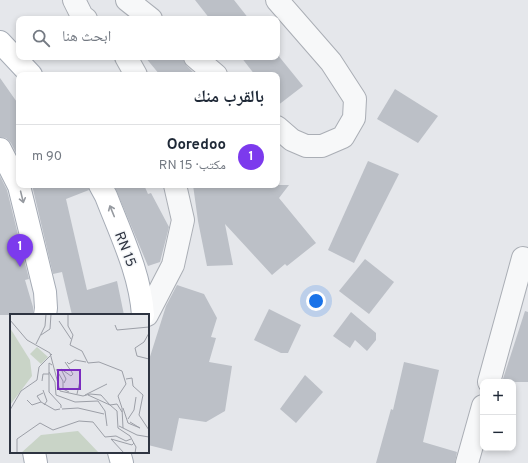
<!DOCTYPE html>
<html lang="ar">
<meta charset="utf-8">
<style>
:root{--surface:#fff;--page:#f6f6f7;--text:#1f2937;--muted:#747a83;--line:#e0e1e3;--accent:#7c3aed}
body{margin:0;font-family:Overpass,"Noto Naskh Arabic",sans-serif;background:var(--page);color:var(--text);direction:rtl}
.controls{position:absolute;right:12px;bottom:12px;display:grid;overflow:hidden;border-radius:8px;box-shadow:0 2px 6px #0003}
.controls button{width:36px;height:36px;display:grid;place-items:center;padding:0;border:0;border-bottom:1px solid var(--line);background:var(--surface);color:var(--text);font:20px sans-serif}
.you{position:absolute;left:316px;top:301px;width:14px;height:14px;margin:-10px;border:3px solid #fff;border-radius:50%;background:#1a73e8;box-shadow:0 0 0 6px #1a73e833}
.badge{display:grid;place-items:center;width:26px;height:26px;border-radius:50%;background:var(--accent);color:#fff;font-size:13px;font-weight:700}
.pin{position:absolute;translate:-50% -33px;filter:drop-shadow(0 1px 2px #0008)}
.pin::after{content:'';position:absolute;top:21px;width:14px;height:12px;background:inherit;clip-path:polygon(0 0,100% 0,50% 100%)}
.list{margin:0;padding:0;list-style:none}
h2{display:flex;justify-content:space-between;align-items:center;height:52px;margin:0;padding:0 16px;font-size:17px}
h2 small{font-size:13px;font-weight:400;color:var(--muted)}
.list li{display:grid;grid-template-columns:26px 1fr auto;gap:12px;align-items:center;box-sizing:border-box;height:64px;padding:0 16px;border-top:1px solid var(--line)}
.list b{display:block;font-size:15px;white-space:nowrap}
.list p{margin:0;font-size:13px;white-space:nowrap;color:var(--muted)}
.list em{font-size:13px;font-style:normal;color:var(--muted)}
.icon{flex:none;width:22px;height:22px;fill:none;stroke:currentColor;stroke-width:2;stroke-linecap:round;stroke-linejoin:round}
.map{position:relative;flex:none;width:528px;height:463px;overflow:hidden;direction:ltr}
.search{position:absolute;background:var(--surface);box-shadow:0 2px 6px #0003;left:16px;top:16px;width:264px;height:44px;display:flex;align-items:center;gap:10px;box-sizing:border-box;padding:0 14px;border-radius:8px;color:var(--muted);font-size:15px}
.panel{position:absolute;background:var(--surface);box-shadow:0 2px 6px #0003;left:16px;top:72px;width:264px;height:116px;border-radius:8px;direction:rtl}
.map>svg:first-child{display:block}
.building{fill:#bcc0c7}
.lines{fill:none;stroke-linecap:round;stroke-linejoin:round}
.minor-casing{stroke:#aaaeb5;stroke-width:24}
.primary-casing{stroke:#a5abb5;stroke-width:24}
.minor{stroke:#f7f8f9;stroke-width:22}
.primary{stroke:#fff;stroke-width:22}
.oneway{stroke:#969aa0}
.labels{text-anchor:middle;stroke-width:3;stroke-linejoin:round;paint-order:stroke}
.street-label{font-size:14px;fill:#2e3441;stroke:#f4f6f8}
.inset-road{fill:none;stroke:#9c9fa7;stroke-width:1}
.view{fill:#7b2cbf;fill-opacity:0.15;stroke:#7b2cbf;stroke-width:2}
.inset-edge{fill:none;stroke:#2e3441;stroke-width:2}
</style>
<div class="map">
<svg width="528" height="463" viewBox="0 0 528 463">
<rect width="100%" height="100%" fill="#e5e7eb"/>
<g class="building">
<polygon points="195,0 234,0 249,19 210,19"/>
<polygon points="277,54 303,86 277,106 277,75 255,75 241,57 277,57"/>
<polygon points="145,57 182,57 187,66 196,75 160,75"/>
<polygon points="0,78 19,105 19,159 11,143 6,138 0,137"/>
<polygon points="395,89 438,116 418,143 377,119"/>
<polygon points="368,161 399,174 354,263 328,250"/>
<polygon points="0,176 7,190 29,279 25,280 33,307 33,315 0,315"/>
<polygon points="32,185 88,185 89,190 66,199 87,290 117,281 124,315 72,315 62,272 53,274"/>
<polygon points="114,185 144,185 148,194 151,193 169,227 160,262 148,266"/>
<polygon points="193,185 289,185 279,198 316,243 287,266 285,264 272,275 225,224 233,265 207,266 198,221"/>
<polygon points="365,259 394,282 369,314 339,291"/>
<polygon points="177,285 204,294 217,318 211,337 216,338 209,362 232,366 225,411 206,422 179,418 172,451 148,445 148,363 166,306"/>
<polygon points="269,309 301,325 288,353 281,353 254,340"/>
<polygon points="525,311 528,312 528,382 502,382"/>
<polygon points="351,312 376,333 376,340 367,351 355,340 350,348 333,336"/>
<polygon points="404,362 439,370 423,442 457,452 455,463 376,463 391,409 393,410"/>
<polygon points="305,375 323,392 296,423 280,409"/>
</g>
<g class="lines">
<g class="minor-casing">
<g id="minor">
<polyline points="74,0 82,16 86,19"/>
<polyline points="127,0 151,19"/>
<polyline points="277,0 331,62 355,99 354,118 343,137 322,146 306,146 292,140 277,127"/>
<polyline points="126,57 136,75"/>
<polyline points="195,57 216,75"/>
<polyline points="147,315 173,265 183,220 175,185"/>
<polyline points="489,382 523,258"/>
<polyline points="467,463 483,406"/>
</g>
</g>
<g class="primary-casing">
<g id="primary">
<polyline points="0,42 31,75"/>
<polyline points="0,149 19,186 45,292 46,308 45,315"/>
<path d="M100,185l6,11c15,39 34,77 37,119"/>
<polyline points="34,452 36,463"/>
<polyline points="119,452 122,463"/>
</g>
</g>
<use href="#minor" class="minor"/>
<use href="#primary" class="primary"/>
</g>
<defs><path id="oneway-shaft" d="M-6 0H5M1.5-3L5.5 0L1.5 3" fill="none" stroke-width="1.6" stroke-linecap="round" stroke-linejoin="round"/></defs>
<g class="oneway">
<use href="#oneway-shaft" transform="translate(22 197) rotate(76)"/>
<use href="#oneway-shaft" transform="translate(112 211) rotate(-112)"/>
</g>
<g class="labels">
<g class="street-label">
<text transform="translate(126 249) rotate(69)" y="5">RN 15</text>
</g>
</g>
<g transform="translate(10 314)">
<rect width="139" height="139" fill="#e5e7eb"/>
<path d="M27,33l11,10 -7,7 -11,-10z" fill="#c9d4c7"/>
<path d="M0,14l20,32 2,16 -22,29zM68,117l21,22h-78l20,-18z" fill="#c9d4c7"/>
<path class="inset-road" d="M58,0v12l5,9 -3,10 12,6 6,12 11,-1 23,9 4,13 -8,12 4,12 1,20M0,6l17,20 23,13 10,38 23,5 7,-2 11,1 9,10 -22,-10M49,7l12,18M105,11l2,5 32,-3M139,19l-5,9 -9,6 2,8 12,3M31,21l9,-6 1,-15M26,30l9,-18 1,-12M57,48l2,2 6,-4 11,2M42,51l-3,-2v9l6,10 1,13 19,7 23,-1 7,10 2,15M46,55l7,12v8l6,3M39,58v20l12,13v3M116,65l6,-1 1,8 10,9 -4,20 10,15M32,67l1,-7h6M54,69l2,-4 -5,-10 10,7 2,-2 -8,-12M33,76l4,11 -3,4M33,79l-6,3 4,6 14,8 5,-1M67,80l3,-13M75,81l22,-11M17,86l5,5 9,-3M100,91l7,-1 5,8M100,91l7,6 1,17 12,8 6,11 -1,6M113,94l5,15 12,5 -10,-6M52,95l16,-1 26,6M0,96l11,-19 16,-11 2,-13 13,-13M118,105l6,-9 2,-13M109,112l18,9 12,2M7,139v-14l23,-16 13,7 26,-9 14,1 12,15 11,-1 10,5 5,-2M114,139l-13,-14 21,6 2,-2"/>
<path class="view" d="M48,56h22v19h-22z"/>
<rect width="139" height="139" class="inset-edge"/>
</g>
</svg>
<div class="controls">
<button>+</button>
<button>−</button>
</div>
<div class="you"></div>
<div class="pin badge" style="left:20px;top:267px">1</div>
<div class="search"><svg class="icon" aria-label="search" viewBox="0 0 24 24"><circle cx="10" cy="10" r="6"/><path d="M15 15l6 6"/></svg>ابحث هنا</div>
<section class="panel">
<h2>بالقرب منك<small></small></h2>
<ul class="list">
<li><span class="badge">1</span><div><b>Ooredoo</b><p>مكتب · RN 15</p></div><em>90 m</em></li>
</ul>
</section>
</div>
